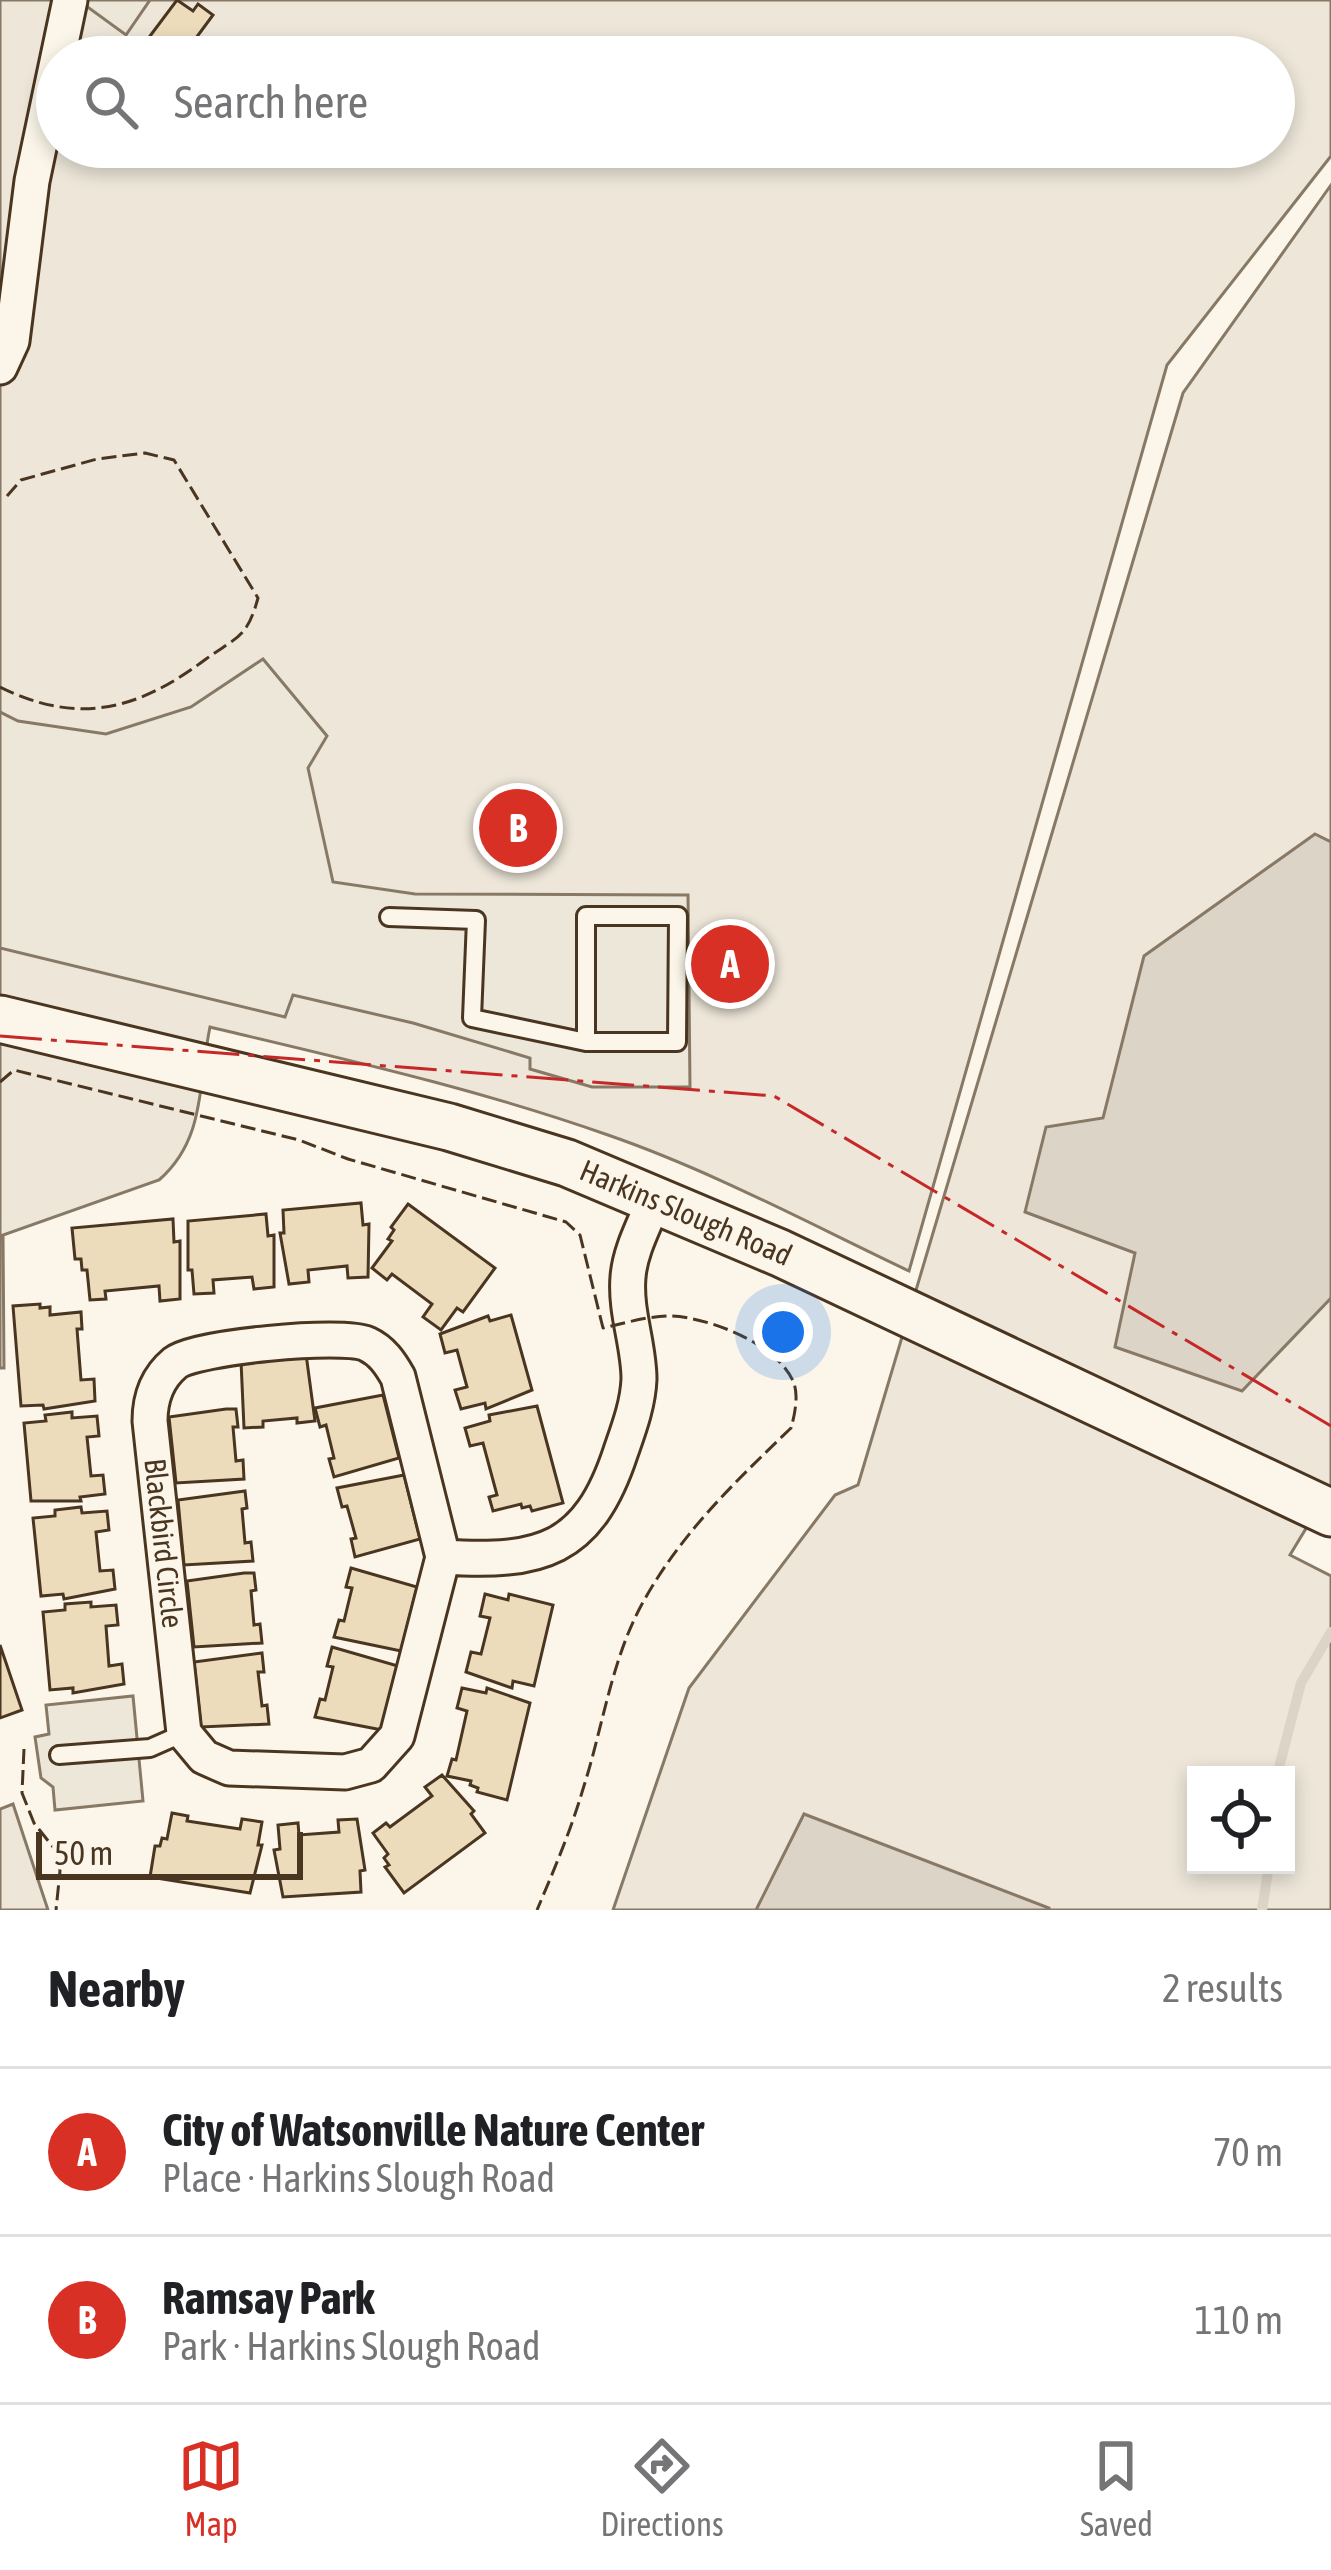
<!DOCTYPE html>
<meta charset="utf-8">
<style>
:root{--surface:#fff;--page:#f2f2f2;--text:#202124;--muted:#757577;--line:#e0e0e0;--accent:#d93025}
body{margin:0;font-family:"Asap Condensed",sans-serif;background:var(--page);color:var(--text)}
.controls{position:absolute;right:36px;bottom:36px;display:grid;overflow:hidden;border-radius:0px;box-shadow:0 6px 18px #0003}
.controls button{width:108px;height:108px;display:grid;place-items:center;padding:0;border:0;border-bottom:3px solid var(--line);background:var(--surface);color:var(--text);font:60px sans-serif}
.scale{position:absolute;left:36px;bottom:30px;width:267px;box-sizing:border-box;padding-left:12px;border:6px solid #4a3520;border-top:0;font-size:33px;line-height:42px;white-space:nowrap;color:#4a3520;-webkit-text-stroke:9px #fbf6e9;paint-order:stroke}
.you{position:absolute;left:783px;top:1332px;width:42px;height:42px;margin:-30px;border:9px solid #fff;border-radius:50%;background:#1a73e8;box-shadow:0 0 0 18px #1a73e833}
.badge{display:grid;place-items:center;width:78px;height:78px;border-radius:50%;background:var(--accent);color:#fff;font-size:39px;font-weight:700}
.pin{position:absolute;translate:-50% -50%;border:6px solid #fff;box-shadow:0 3px 12px #0006}
.list{margin:0;padding:0;list-style:none}
h2{display:flex;justify-content:space-between;align-items:center;height:156px;margin:0;padding:0 48px;font-size:51px}
h2 small{font-size:39px;font-weight:400;color:var(--muted)}
.list li{display:grid;grid-template-columns:78px 1fr auto;gap:36px;align-items:center;box-sizing:border-box;height:168px;padding:0 48px;border-top:3px solid var(--line)}
.list b{display:block;font-size:45px;white-space:nowrap}
.list p{margin:0;font-size:39px;white-space:nowrap;color:var(--muted)}
.list em{font-size:39px;font-style:normal;color:var(--muted)}
.icon{flex:none;width:66px;height:66px;fill:none;stroke:currentColor;stroke-width:2;stroke-linecap:round;stroke-linejoin:round}
.map{position:relative;flex:none;width:1331px;height:1910px;overflow:hidden}
.search{position:absolute;background:var(--surface);box-shadow:0 6px 18px #0003;left:36px;right:36px;top:36px;height:132px;display:flex;align-items:center;gap:30px;box-sizing:border-box;padding:0 42px;border-radius:66px;color:var(--muted);font-size:45px}
.sheet{height:492px;background:var(--surface)}
nav{display:flex;justify-content:space-around;align-items:center;box-sizing:border-box;height:168px;border-top:3px solid var(--line);background:var(--surface);font-size:33px;color:var(--muted)}
nav a{display:grid;justify-items:center;gap:6px}
nav .on{color:var(--accent)}
.map>svg:first-child{display:block}
.green{fill:#ede6d9;stroke:#887966;stroke-width:3;fill-rule:evenodd}
.parking{fill:#ede7d9;stroke:#887966;stroke-width:3}
.water{fill:#dcd4c6;stroke:#887966;stroke-width:3}
.lines{fill:none;stroke-linecap:round;stroke-linejoin:round}
.stream{stroke:#dcd4c6;stroke-width:10}
.building{fill:#ecdcbc;stroke:#4a3520;stroke-width:3}
.lane-casing{stroke:#4a3520;stroke-width:22}
.street-casing{stroke:#4a3520;stroke-width:39}
.secondary-casing{stroke:#4a3520;stroke-width:51}
.lane{stroke:#fbf6e9;stroke-width:16}
.street{stroke:#fbf6e9;stroke-width:33}
.secondary{stroke:#fbf6e9;stroke-width:45}
.fence{stroke:#4a3520;stroke-width:3;stroke-dasharray:15 6;stroke-linecap:butt}
.power{stroke:#c62828;stroke-width:3;stroke-dasharray:42 9 6 9;stroke-linecap:butt}
.labels{text-anchor:middle;stroke-width:9;stroke-linejoin:round;paint-order:stroke}
.street-label{font-size:30px;fill:#4a3520;stroke:#fbf6e9}
</style>
<div class="map">
<svg width="1331" height="1910" viewBox="0 0 1331 1910">
<rect width="100%" height="100%" fill="#fbf6e9"/>
<g class="green">
<path d="M0,0h1331v156l-164,209 -258,906c-99,-47 -197,-100 -301,-136 -130,-46 -264,-76 -398,-108 -12,57 -4,112 -51,153l-156,55 1,133h-4zM57,57h1217v90h-1217z"/>
<path d="M1331,185v1302l-41,68 41,21v334h-718l76,-222 146,-193 23,-10 325,-1092zM1196,1775h90v90h-90z"/>
<polygon points="13,1804 48,1910 0,1910 0,1809"/>
</g>
<g class="parking">
<polygon points="78,0 150,0 126,35"/>
<polygon points="263,659 327,736 308,768 333,882 415,894 688,895 690,1087 592,1087 530,1069 530,1058 413,1023 293,995 285,1017 0,948 0,712 18,721 106,734 191,707"/>
<polygon points="133,1696 143,1801 55,1810 53,1787 41,1778 35,1737 49,1734 46,1705"/>
</g>
<g class="water">
<polygon points="1315,834 1331,842 1331,1298 1242,1391 1115,1347 1135,1253 1025,1212 1046,1127 1103,1118 1144,956"/>
<polygon points="804,1814 1049,1908 1049,1910 756,1910"/>
</g>
<g class="lines">
<g class="stream">
<polyline points="1277,1775 1301,1683 1331,1632"/>
<polyline points="1262,1910 1269,1865"/>
</g>
</g>
<g class="building">
<polygon points="177,0 193,11 198,4 213,15 182,57 162,57 166,48 150,36"/>
<polygon points="749,930 750,997 711,997 711,931"/>
<polygon points="361,1203 363,1225 369,1224 368,1277 348,1278 347,1266 308,1270 309,1282 289,1284 280,1233 284,1233 283,1210"/>
<polygon points="408,1204 495,1268 463,1312 457,1308 441,1330 423,1317 432,1304 392,1274 387,1280 372,1268 392,1241 388,1239 394,1230 391,1227"/>
<polygon points="266,1214 268,1236 274,1235 274,1287 254,1289 252,1277 213,1280 214,1293 194,1294 192,1270 188,1270 188,1221"/>
<polygon points="173,1219 174,1242 180,1241 180,1299 160,1301 159,1286 105,1291 106,1299 90,1300 87,1270 82,1270 81,1259 75,1259 72,1228"/>
<polygon points="40,1304 40,1308 50,1307 50,1315 81,1312 82,1329 77,1329 81,1380 94,1379 95,1401 44,1409 43,1405 21,1406 13,1306"/>
<polygon points="511,1315 532,1390 486,1409 485,1403 461,1409 455,1390 467,1387 457,1350 445,1353 440,1334 488,1316 490,1321"/>
<polygon points="306,1354 315,1421 297,1423 297,1418 263,1421 263,1427 244,1428 241,1361"/>
<polygon points="383,1395 399,1458 334,1477 329,1459 334,1458 326,1425 320,1427 315,1408"/>
<polygon points="537,1406 563,1503 532,1511 530,1506 522,1508 521,1504 493,1511 489,1497 497,1495 483,1443 470,1446 465,1428 490,1421 489,1415"/>
<polygon points="226,1409 236,1409 238,1427 233,1427 236,1461 243,1460 244,1479 176,1483 169,1417"/>
<polygon points="72,1412 72,1418 97,1416 99,1436 87,1437 91,1476 103,1475 105,1494 80,1497 81,1501 31,1501 24,1423 46,1421 45,1415"/>
<polygon points="404,1475 420,1539 355,1557 351,1539 356,1538 347,1506 342,1507 337,1488"/>
<polygon points="245,1491 247,1508 242,1509 245,1543 251,1542 253,1561 184,1565 178,1500"/>
<polygon points="81,1507 82,1513 107,1511 109,1530 96,1532 100,1571 113,1570 115,1589 64,1599 63,1594 41,1596 33,1518 55,1516 55,1510"/>
<polygon points="351,1568 417,1587 401,1651 334,1637 339,1620 344,1621 352,1588 346,1587"/>
<polygon points="244,1573 254,1573 256,1590 251,1591 254,1625 260,1624 262,1643 194,1647 187,1581"/>
<polygon points="485,1594 508,1600 509,1594 553,1605 534,1686 513,1681 512,1688 466,1672 471,1652 481,1654 490,1618 480,1616"/>
<polygon points="91,1602 91,1607 116,1605 118,1625 106,1626 109,1666 122,1664 124,1684 73,1693 73,1688 50,1690 43,1612 65,1610 65,1604"/>
<polygon points="0,1645 22,1710 0,1718"/>
<polygon points="332,1647 398,1666 382,1730 315,1717 320,1699 325,1700 333,1667 327,1666"/>
<polygon points="262,1653 264,1672 258,1672 262,1706 267,1705 269,1724 201,1727 194,1662"/>
<polygon points="462,1688 486,1693 487,1688 530,1703 507,1800 477,1792 478,1788 470,1785 471,1781 447,1776 452,1759 456,1760 467,1711 457,1708"/>
<polygon points="442,1775 474,1811 471,1814 485,1833 404,1893 385,1867 389,1865 384,1858 388,1854 373,1833 386,1823 390,1827 432,1796 425,1787"/>
<polygon points="172,1813 188,1816 187,1821 240,1829 242,1819 262,1822 258,1845 262,1845 250,1893 150,1877 155,1846 160,1846 162,1838 167,1839"/>
<polygon points="357,1819 365,1870 360,1871 361,1892 283,1897 274,1850 280,1849 278,1825 298,1823 299,1835 339,1832 338,1820"/>
</g>
<g class="lines">
<g class="lane-casing">
<g id="lane">
<polyline points="389,917 476,920 472,1018 586,1042 586,916 678,916 677,1042 586,1042"/>
<polyline points="59,1755 150,1748 184,1733"/>
</g>
</g>
<g class="street-casing">
<g id="street">
<polyline points="0,367 12,341 32,181 70,0"/>
<path id="s1" d="M443,1557l-45,-180c-8,-14 -16,-26 -31,-33 -25,-11 -172,3 -192,19 -18,15 -25,35 -25,58l34,312 20,24 25,11 116,4 26,-7 26,-29 46,-179c97,6 145,-5 178,-106 8,-23 17,-47 18,-72 0,-34 -14,-67 -11,-102 2,-27 17,-53 27,-79"/>
</g>
</g>
<g class="secondary-casing">
<g id="secondary">
<path id="s2" d="M0,1019l449,108 118,36 213,90 551,260"/>
</g>
</g>
<use href="#lane" class="lane"/>
<use href="#street" class="street"/>
<use href="#secondary" class="secondary"/>
<g class="fence">
<path d="M0,687c79,39 138,23 206,-28 32,-23 41,-21 52,-61l-84,-138 -29,-7 -48,6 -76,21 -14,16"/>
<path d="M0,1082l14,-12 285,70 49,19 218,63 14,13 23,93c22,-5 45,-12 67,-12 38,1 106,27 123,65 6,13 2,33 -2,47 -57,55 -110,105 -149,176 -31,57 -39,123 -59,185 -12,41 -29,81 -46,121"/>
<polyline points="24,1749 22,1793 34,1823 57,1852 60,1871 56,1910"/>
</g>
<polyline class="power" points="0,1036 774,1096 1331,1426"/>
</g>
<g class="labels">
<g class="street-label">
<text dy="10" stroke="none"><textPath href="#s2" startOffset="714">Harkins Slough Road</textPath></text>
<text dy="10" stroke="none"><textPath href="#s1" startOffset="615">Blackbird Circle</textPath></text>
</g>
</g>
</svg>
<div class="controls">
<button><svg class="icon" aria-label="locate" viewBox="0 0 24 24"><circle cx="12" cy="12" r="6"/><path d="M12 2v4M12 18v4M2 12h4M18 12h4"/></svg></button>
</div>
<div class="scale">50 m</div>
<div class="you"></div>
<div class="pin badge" style="left:730px;top:964px">A</div>
<div class="pin badge" style="left:518px;top:828px">B</div>
<div class="search"><svg class="icon" aria-label="search" viewBox="0 0 24 24"><circle cx="10" cy="10" r="6"/><path d="M15 15l6 6"/></svg>Search here</div>
</div>
<section class="sheet">
<h2>Nearby<small>2 results</small></h2>
<ul class="list">
<li><span class="badge">A</span><div><b>City of Watsonville Nature Center</b><p>Place · Harkins Slough Road</p></div><em>70 m</em></li>
<li><span class="badge">B</span><div><b>Ramsay Park</b><p>Park · Harkins Slough Road</p></div><em>110 m</em></li>
</ul>
</section>
<nav>
<a class="on"><svg class="icon" aria-label="map" viewBox="0 0 24 24"><path d="M3 6l6-2 6 2 6-2v14l-6 2-6-2-6 2zM9 4v14M15 6v14"/></svg>Map</a>
<a><svg class="icon" aria-label="directions" viewBox="0 0 24 24"><path d="M12 3l9 9-9 9-9-9zM9 14v-3h6M13 9l2 2-2 2"/></svg>Directions</a>
<a><svg class="icon" aria-label="saved" viewBox="0 0 24 24"><path d="M7 4h10v16l-5-4-5 4z"/></svg>Saved</a>
</nav>
